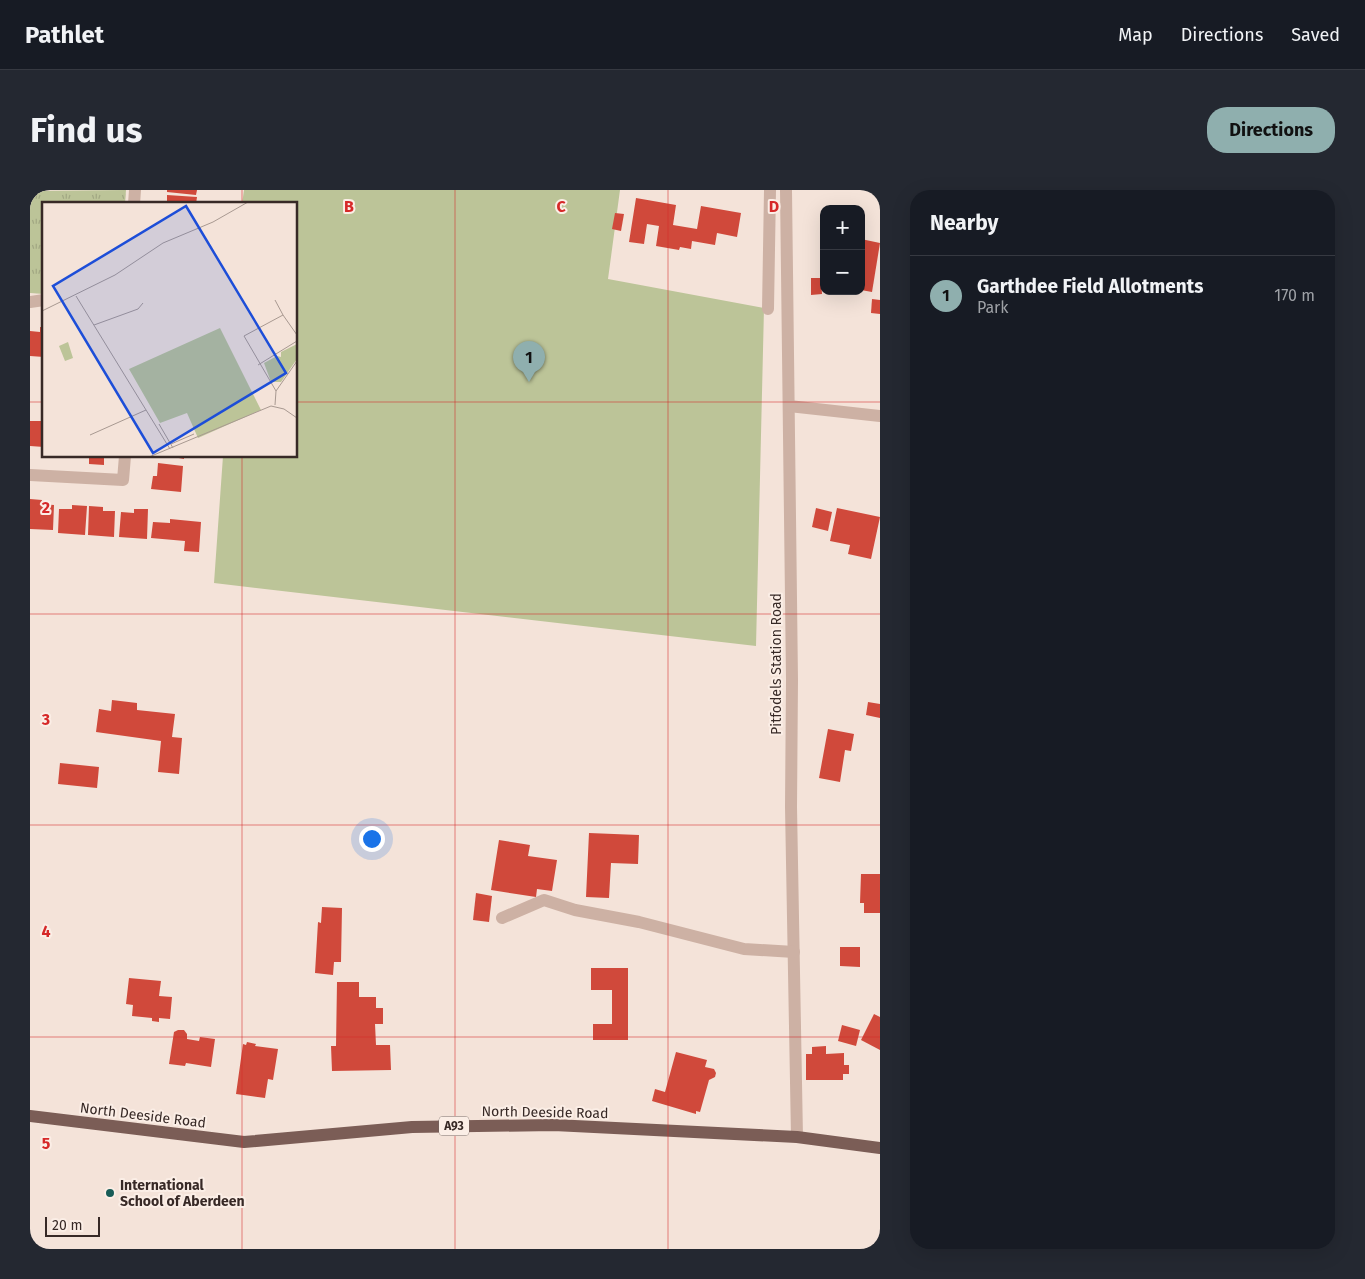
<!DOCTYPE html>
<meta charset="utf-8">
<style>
:root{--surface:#171b24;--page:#242831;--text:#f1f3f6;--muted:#9ea1a6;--line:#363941;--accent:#8fafae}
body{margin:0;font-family:"Fira Sans",sans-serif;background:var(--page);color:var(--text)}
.controls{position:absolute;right:15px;top:15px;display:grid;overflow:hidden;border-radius:10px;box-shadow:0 5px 20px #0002}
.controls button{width:45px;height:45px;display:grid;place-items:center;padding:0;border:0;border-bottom:1px solid var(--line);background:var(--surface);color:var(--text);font:25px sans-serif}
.scale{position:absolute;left:15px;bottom:12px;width:55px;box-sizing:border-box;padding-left:5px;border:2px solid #372926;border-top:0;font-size:14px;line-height:18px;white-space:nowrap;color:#372926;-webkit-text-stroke:4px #fbeee6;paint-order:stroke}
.you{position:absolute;left:341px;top:648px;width:18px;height:18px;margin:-12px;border:4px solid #fff;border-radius:50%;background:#1a73e8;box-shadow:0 0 0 8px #1a73e833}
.badge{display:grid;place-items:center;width:32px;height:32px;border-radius:50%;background:var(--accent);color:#111;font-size:16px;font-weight:700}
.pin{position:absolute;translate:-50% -41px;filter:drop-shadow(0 1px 2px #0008)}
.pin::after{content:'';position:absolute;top:26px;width:18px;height:15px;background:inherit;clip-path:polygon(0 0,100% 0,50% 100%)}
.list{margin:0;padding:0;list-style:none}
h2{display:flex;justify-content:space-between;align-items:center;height:65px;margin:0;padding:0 20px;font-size:21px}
h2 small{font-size:16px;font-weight:400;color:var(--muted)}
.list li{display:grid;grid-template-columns:32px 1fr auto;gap:15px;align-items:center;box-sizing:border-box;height:80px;padding:0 20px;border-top:1px solid var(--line)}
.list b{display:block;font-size:19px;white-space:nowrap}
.list p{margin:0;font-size:16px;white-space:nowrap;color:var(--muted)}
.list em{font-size:16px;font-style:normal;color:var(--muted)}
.map{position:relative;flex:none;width:850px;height:1059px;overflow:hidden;border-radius:20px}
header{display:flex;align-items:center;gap:30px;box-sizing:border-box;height:70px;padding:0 25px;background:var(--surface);border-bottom:1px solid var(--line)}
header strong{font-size:24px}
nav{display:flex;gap:28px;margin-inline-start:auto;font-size:18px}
.intro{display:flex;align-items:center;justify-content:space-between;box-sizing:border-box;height:120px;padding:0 30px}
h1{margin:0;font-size:35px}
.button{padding:12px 22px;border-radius:20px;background:var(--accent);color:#111;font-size:18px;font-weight:700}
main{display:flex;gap:30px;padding:0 30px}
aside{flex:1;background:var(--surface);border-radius:20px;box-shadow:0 5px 20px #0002}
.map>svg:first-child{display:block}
.park{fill:url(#park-tufts)}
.garden{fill:#bcc498}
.building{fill:#d0493b}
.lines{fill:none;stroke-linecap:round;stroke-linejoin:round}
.minor{stroke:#cdb1a4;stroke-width:12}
.major{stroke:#7b5d56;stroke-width:12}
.grid{fill:none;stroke:#d62828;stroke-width:1;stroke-opacity:0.55}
.poi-dot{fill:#185c57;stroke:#fbeee6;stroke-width:2}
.labels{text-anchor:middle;stroke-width:4;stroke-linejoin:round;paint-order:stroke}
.shield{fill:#fbeee6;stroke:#726460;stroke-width:1}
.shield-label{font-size:12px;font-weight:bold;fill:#372926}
.street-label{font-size:14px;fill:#372926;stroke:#fbeee6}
.poi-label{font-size:14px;font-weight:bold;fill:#372926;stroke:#fbeee6;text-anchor:start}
.inset-road{fill:none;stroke:#a89991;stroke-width:1}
.view{fill:#1d4ed8;fill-opacity:0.15;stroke:#1d4ed8;stroke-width:2.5}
.inset-edge{fill:none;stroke:#372926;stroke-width:2.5}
.grid-label{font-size:16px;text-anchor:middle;font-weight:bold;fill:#d62828;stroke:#fbeee6;stroke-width:4;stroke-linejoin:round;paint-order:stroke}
</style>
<header>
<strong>Pathlet</strong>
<nav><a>Map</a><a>Directions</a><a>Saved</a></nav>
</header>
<div class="intro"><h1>Find us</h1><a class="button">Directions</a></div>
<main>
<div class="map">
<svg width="850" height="1059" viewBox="0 0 850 1059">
<defs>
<pattern id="park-tufts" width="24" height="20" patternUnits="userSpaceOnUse" patternTransform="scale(1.25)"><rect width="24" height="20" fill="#bcc498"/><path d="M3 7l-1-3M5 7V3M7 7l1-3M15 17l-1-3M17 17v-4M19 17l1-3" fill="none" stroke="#a2a883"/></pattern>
</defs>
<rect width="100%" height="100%" fill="#f4e3d9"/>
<polygon class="park" points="96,0 95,14 14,14 14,104 0,103 0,1"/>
<polygon class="garden" points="214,0 590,0 578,89 734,118 726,456 184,393 193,266 266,266 266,14 212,14"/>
<g class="building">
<polygon points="137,0 167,0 166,5 137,2"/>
<polygon points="137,5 167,7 166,14 137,14"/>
<polygon points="606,8 646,15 643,35 667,39 671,16 711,23 707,47 687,43 685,55 662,51 661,59 650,57 649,60 626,56 629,36 617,34 614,54 599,52"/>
<polygon points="585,23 594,24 591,41 582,39"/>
<polygon points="831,49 850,53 842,102 831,100"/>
<polygon points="781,88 791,88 792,104 781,105"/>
<polygon points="842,109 850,110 850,124 841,123"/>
<polygon points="10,137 14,137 14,167 0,166 0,141 10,142"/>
<polygon points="0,231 14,231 14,257 0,256"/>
<polygon points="59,266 74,266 74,275 59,274"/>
<polygon points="138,266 154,266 154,269"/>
<polygon points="128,273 153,276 151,302 121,299 123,286 127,286"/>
<polygon points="0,309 12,310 11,314 24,315 23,340 0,339"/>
<polygon points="42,315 57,316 55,345 28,343 29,319 42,319"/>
<polygon points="59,316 73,317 73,321 85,321 84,347 58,345"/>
<polygon points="786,318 802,322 798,341 782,337"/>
<polygon points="807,318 850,327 841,369 818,364 820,355 800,351"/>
<polygon points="104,319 118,319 117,349 89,347 91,322 104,323"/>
<polygon points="140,329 171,332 169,362 154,361 155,351 121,348 123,332 140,333"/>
<polygon points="82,510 107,513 107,520 145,524 142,547 152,548 149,584 128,582 131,551 66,542 69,519 81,521"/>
<polygon points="838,512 850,514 850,528 836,525"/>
<polygon points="798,539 824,544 821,561 815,560 810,592 789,588"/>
<polygon points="30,573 69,577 67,598 28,594"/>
<polygon points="559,643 609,645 608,674 581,673 579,708 556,707"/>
<polygon points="469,650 500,655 498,666 527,670 522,701 507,699 506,707 461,700"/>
<polygon points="831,684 850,684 850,723 834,723 834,713 830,713"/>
<polygon points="446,703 462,706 459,732 443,730"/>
<polygon points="292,717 312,718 311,772 304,772 303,785 285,783 288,732 291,733"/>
<polygon points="810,757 830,757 830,777 810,776"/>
<polygon points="561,778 598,778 598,850 563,850 563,834 582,834 582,800 561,800"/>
<polygon points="99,788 131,791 129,806 142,807 140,829 129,828 129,832 122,831 122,828 102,826 103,815 96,814"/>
<polygon points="307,792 329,792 329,807 346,807 346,818 353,818 353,834 345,834 346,855 360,855 361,880 302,881 301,856 306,856"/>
<polygon points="844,824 850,827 850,860 831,850"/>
<polygon points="812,835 830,840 826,856 808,851"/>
<polygon points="148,840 154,840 157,844 157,849 169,851 170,847 185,849 181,877 156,873 155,876 139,874 144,842"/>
<polygon points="217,852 226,854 225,856 248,859 243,890 238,889 235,908 206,904 213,854 216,855"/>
<polygon points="796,856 796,864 814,863 814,875 819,875 819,884 813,884 813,890 776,890 776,864 782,864 782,857"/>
<polygon points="646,862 677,870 675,877 684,879 686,883 685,887 679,890 670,922 666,921 666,924 622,911 625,899 635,902"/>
</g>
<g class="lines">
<g class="minor">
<polyline points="756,0 762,490 761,617 767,947"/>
<polyline points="104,14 105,0"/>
<polyline points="0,112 14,110"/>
<polyline points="738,119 740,0"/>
<polyline points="759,216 850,226"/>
<polyline points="0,285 93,290 95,266"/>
<polyline points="472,728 514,710 545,720 609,732 714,759 764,762"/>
</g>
<polyline class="major" points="0,926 214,952 382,937 524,935 767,947 850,958"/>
</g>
<path class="grid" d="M212,0v14M425,0v1059M638,0v1059M0,212h14M266,212h584M212,266v793M0,424h850M0,635h850M0,847h850"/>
<circle class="poi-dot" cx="80" cy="1003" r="5"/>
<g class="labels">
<rect class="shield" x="409" y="926.5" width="30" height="19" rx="4"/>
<g class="shield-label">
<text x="424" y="940">A93</text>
</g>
<g class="street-label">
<text transform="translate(746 474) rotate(-90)" y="5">Pitfodels Station Road</text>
<text transform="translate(515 922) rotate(1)" y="5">North Deeside Road</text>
<text transform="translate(113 925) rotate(7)" y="5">North Deeside Road</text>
</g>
<g class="poi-label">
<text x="90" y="1000">International<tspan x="90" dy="16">School of Aberdeen</tspan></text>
</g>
</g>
<g transform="translate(12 12)">
<rect width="255" height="255" fill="#f4e3d9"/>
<path d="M255,142v15l-16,23h-10l-7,-19 13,-7 4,1v-5z" fill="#bcc498"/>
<path d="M178,126l41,82 -63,28 -11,-25 -27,10 -31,-54zM26,140l5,16 -8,3 -6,-15z" fill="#bcc498"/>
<path class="inset-road" d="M34,94l94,153M233,98l8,15M0,109l73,-36 48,-32 50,-21 35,-20M52,123l44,-16 5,-6M216,163l39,-24M234,189l-32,-55 39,-21 14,20M233,203l1,-14 21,-30M117,222l14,24M48,233l56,-25M129,242l23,-10M107,255l122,-51 13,3 13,9"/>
<path class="view" d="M144,4l100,167 -133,80 -100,-167z"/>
<rect width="255" height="255" class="inset-edge"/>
</g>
<g class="grid-label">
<text x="319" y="22">B</text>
<text x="531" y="22">C</text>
<text x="744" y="22">D</text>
<text x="16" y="323">2</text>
<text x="16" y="535">3</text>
<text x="16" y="747">4</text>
<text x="16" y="959">5</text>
</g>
</svg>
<div class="controls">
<button>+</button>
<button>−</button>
</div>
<div class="scale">20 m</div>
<div class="you"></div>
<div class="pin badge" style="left:499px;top:192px">1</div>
</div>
<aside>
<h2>Nearby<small></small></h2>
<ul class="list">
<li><span class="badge">1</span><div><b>Garthdee Field Allotments</b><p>Park</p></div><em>170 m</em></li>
</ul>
</aside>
</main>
